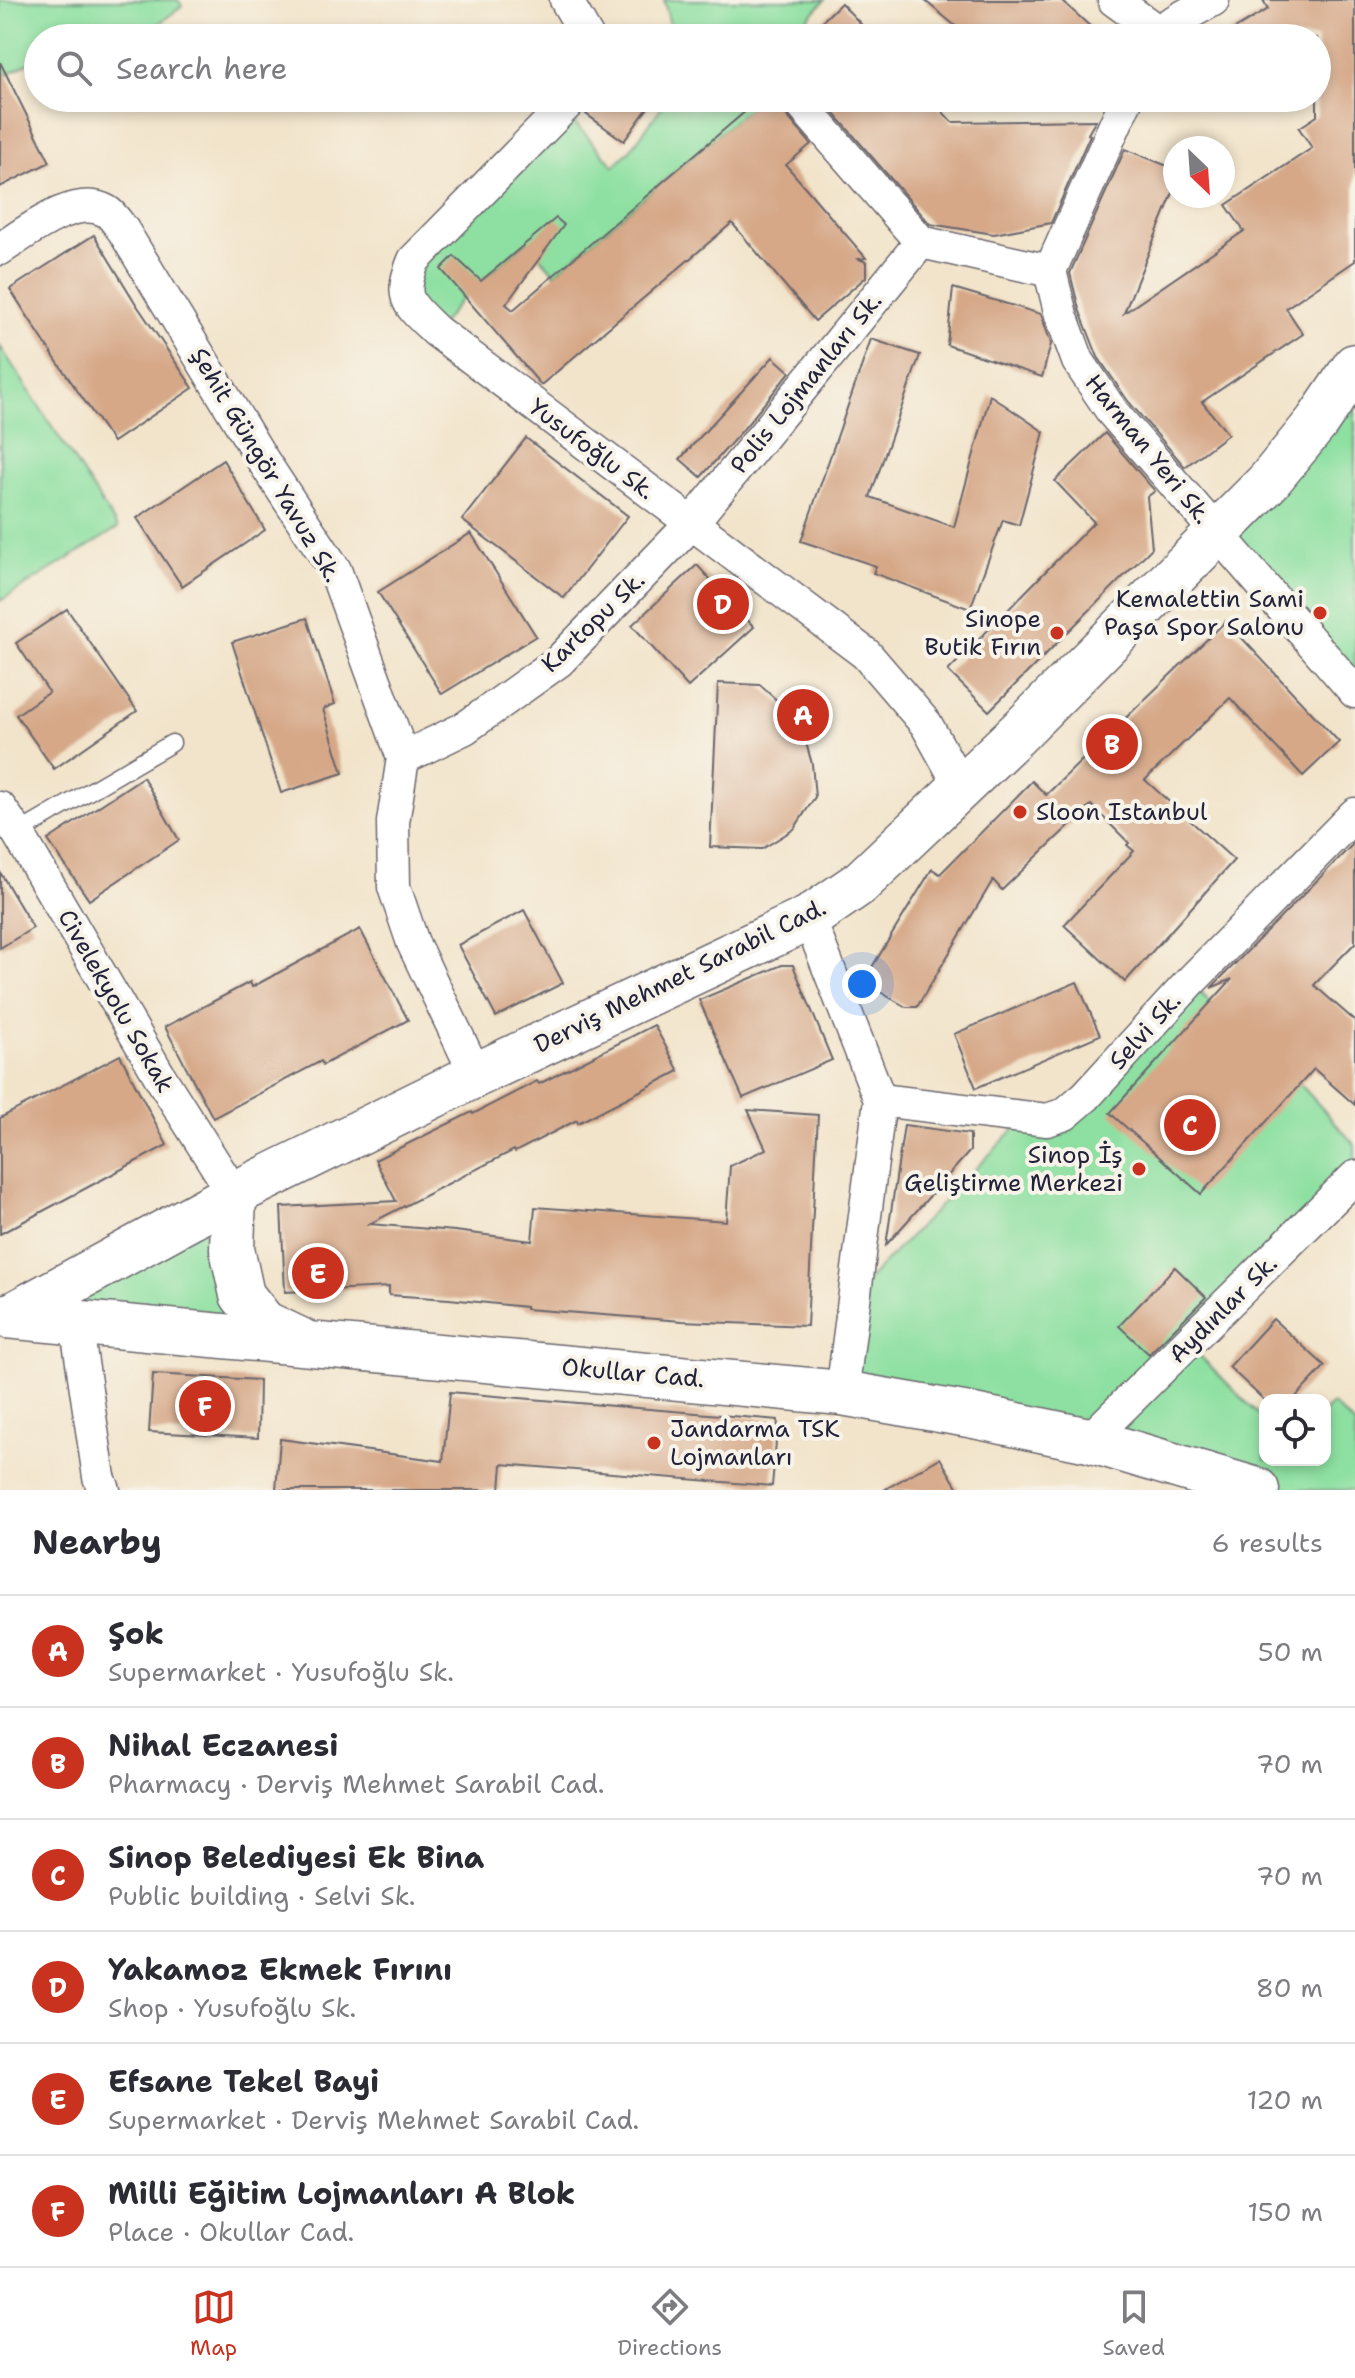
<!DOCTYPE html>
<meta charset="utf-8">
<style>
:root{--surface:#fff;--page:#f2f2f3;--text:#2b2b33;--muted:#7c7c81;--line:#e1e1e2;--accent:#c8321e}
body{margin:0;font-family:"Shantell Sans",sans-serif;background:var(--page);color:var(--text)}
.controls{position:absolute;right:24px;bottom:24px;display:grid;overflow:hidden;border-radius:16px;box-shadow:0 4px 12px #0003}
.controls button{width:72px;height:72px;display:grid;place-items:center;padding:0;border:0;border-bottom:2px solid var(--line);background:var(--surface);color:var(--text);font:40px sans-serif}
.compass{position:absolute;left:1163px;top:136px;width:72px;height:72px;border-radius:50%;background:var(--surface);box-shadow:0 4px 12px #0003;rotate:155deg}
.you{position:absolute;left:862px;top:984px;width:28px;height:28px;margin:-20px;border:6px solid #fff;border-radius:50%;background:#1a73e8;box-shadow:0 0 0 12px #1a73e833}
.badge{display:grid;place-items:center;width:52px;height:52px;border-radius:50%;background:var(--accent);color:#fff;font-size:26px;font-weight:700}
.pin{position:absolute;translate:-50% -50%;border:4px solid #fff;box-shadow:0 2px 8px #0006}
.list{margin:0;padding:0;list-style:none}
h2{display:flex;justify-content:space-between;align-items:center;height:104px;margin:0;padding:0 32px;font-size:34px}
h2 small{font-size:26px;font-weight:400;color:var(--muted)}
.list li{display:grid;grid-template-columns:52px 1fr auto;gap:24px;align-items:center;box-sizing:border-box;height:112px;padding:0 32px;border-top:2px solid var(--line)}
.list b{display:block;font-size:30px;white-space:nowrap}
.list p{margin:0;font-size:26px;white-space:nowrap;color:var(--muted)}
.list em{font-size:26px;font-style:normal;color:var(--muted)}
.icon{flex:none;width:44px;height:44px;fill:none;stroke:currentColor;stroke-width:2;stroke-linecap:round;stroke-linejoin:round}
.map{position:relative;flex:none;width:1355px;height:1490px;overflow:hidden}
.search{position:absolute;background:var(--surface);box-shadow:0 4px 12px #0003;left:24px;right:24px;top:24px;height:88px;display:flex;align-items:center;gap:20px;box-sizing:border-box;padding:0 28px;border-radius:44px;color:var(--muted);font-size:30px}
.sheet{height:776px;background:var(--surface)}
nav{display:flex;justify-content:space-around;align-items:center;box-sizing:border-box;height:112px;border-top:2px solid var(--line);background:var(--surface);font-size:22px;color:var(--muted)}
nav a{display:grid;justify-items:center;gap:4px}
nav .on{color:var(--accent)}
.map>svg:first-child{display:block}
.green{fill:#8de0a1;stroke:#58816e;stroke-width:2}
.building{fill:#d6a888}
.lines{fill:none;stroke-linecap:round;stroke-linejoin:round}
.service-casing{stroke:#6b666d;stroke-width:19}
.minor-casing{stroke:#6b666d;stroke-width:35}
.secondary-casing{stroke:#6b666d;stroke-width:47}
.service{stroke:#fff;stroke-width:16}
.minor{stroke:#fff;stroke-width:32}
.secondary{stroke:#fff;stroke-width:44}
.poi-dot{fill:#c8321e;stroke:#f7f3e8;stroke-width:3}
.labels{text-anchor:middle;stroke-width:8;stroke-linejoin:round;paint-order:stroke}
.street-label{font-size:24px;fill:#22223b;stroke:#f7f3e8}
.poi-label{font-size:24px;fill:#22223b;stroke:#f7f3e8;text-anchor:end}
</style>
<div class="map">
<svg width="1355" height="1490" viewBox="0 0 1355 1490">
<rect width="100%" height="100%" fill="#f7f3e8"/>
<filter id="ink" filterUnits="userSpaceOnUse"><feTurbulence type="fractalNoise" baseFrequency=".0125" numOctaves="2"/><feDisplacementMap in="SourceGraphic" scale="16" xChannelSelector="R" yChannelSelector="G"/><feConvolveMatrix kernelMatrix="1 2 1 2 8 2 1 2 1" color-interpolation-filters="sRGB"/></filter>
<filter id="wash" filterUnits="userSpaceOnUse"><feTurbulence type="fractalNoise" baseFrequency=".006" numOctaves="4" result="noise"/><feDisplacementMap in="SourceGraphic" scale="32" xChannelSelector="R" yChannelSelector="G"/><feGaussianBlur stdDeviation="1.8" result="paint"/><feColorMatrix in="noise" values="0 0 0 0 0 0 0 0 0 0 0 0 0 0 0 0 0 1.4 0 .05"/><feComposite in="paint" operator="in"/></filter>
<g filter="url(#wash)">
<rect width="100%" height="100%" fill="#f2e4cb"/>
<g class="green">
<polygon points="0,0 178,0 182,6 140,38 38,38 38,62 32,61 0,78"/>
<polygon points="664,0 825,0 790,38 673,38"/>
<polygon points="668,98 761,98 555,274 527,242 464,296 436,331 412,307 414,260 562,109 614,166 631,149"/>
<polygon points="0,346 118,528 0,601"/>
<polygon points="1355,396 1355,692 1217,534"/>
<polygon points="1191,981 1210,1003 1301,1085 1355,1145 1355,1177 1188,1344 1265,1421 1265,1460 1325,1460 1325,1411 1332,1404 1355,1425 1355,1490 1257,1490 842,1393 855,1293 1025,1118 1047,1120"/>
<polygon points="234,1194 264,1323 10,1316"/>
</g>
<g id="blocks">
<g class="building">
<polygon points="924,0 1061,0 1103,38 970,38"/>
<polygon points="1263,0 1355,0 1355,261 1286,308 1303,334 1202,402 1228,434 1185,467 1128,401 1098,357 1079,309 1070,273 1125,149 1175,169 1175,188 1124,313 1244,231 1226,205 1312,148 1299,128 1317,116 1317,38 1220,38 1268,9"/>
<polygon points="841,3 874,38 805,38"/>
<polygon points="0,62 50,162 0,187"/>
<polygon points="599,98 655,98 624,141 586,114"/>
<polygon points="761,98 778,98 782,110 811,144 786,165 866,258 859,259 866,262 866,277 815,321 732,223 541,385 441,269 454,256 481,281 556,218 564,225 506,304 513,310"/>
<polygon points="821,98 930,98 952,122 1096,120 1088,134 1090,135 1051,223 994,234 930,224"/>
<polygon points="94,235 136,304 193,388 113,442 54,357 10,289"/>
<polygon points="953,288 1041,314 1051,344 1042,377 947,345"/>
<polygon points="871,339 920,355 870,497 954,527 990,395 1044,432 1019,525 1003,520 970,609 873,573 876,566 801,541"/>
<polygon points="773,357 790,372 741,432 701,477 680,459"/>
<polygon points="1105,433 1155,491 1147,497 1152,548 989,711 948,671 1094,522 1055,481"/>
<polygon points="526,438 628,516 564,598 462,520"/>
<polygon points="223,460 265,530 182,586 137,518"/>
<polygon points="471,533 536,636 442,694 378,592"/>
<polygon points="697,565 754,627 688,687 632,625"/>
<polygon points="67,609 137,711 54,769 16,715 49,692 16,643"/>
<polygon points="307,618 335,704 323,709 343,773 281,793 232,642"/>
<polygon points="1226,621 1339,742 1303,776 1230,698 1145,780 1234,860 1125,982 1064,925 1134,851 1127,845 1129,843 1091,805 1002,890 993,880 917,1007 906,1007 863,982 932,869 940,874 1032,781 1046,795"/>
<polygon points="718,683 760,685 782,705 803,732 812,764 815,797 794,829 762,849 710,847"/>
<polygon points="143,777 179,840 89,900 48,840"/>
<polygon points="1355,842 1355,943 1314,985 1355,1021 1355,1105 1314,1069 1201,1194 1110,1113 1232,979 1211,988"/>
<polygon points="0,872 33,928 0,948"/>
<polygon points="524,910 563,983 496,1017 458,945"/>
<polygon points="360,929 408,1020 323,1065 321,1061 213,1118 165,1027 250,982 252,987"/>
<polygon points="782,965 793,965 832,1060 743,1098 699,1000"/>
<polygon points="1077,982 1100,1035 976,1088 954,1034"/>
<polygon points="654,1025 679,1071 578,1123 577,1120 515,1152 514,1150 369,1224 455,1231 532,1241 535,1207 726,1221 730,1166 766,1149 748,1110 818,1115 807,1326 682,1321 526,1309 526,1307 449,1299 389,1295 389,1287 285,1292 281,1207 396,1201 375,1160 472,1112 473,1114 537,1081 539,1084"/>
<polygon points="120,1055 167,1145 0,1234 0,1118"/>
<polygon points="904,1125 970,1134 970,1151 886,1245"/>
<polygon points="1175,1267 1206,1297 1149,1354 1119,1326"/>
<polygon points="1273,1319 1325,1366 1293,1400 1264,1400 1229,1367"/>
<polygon points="153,1374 259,1380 258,1438 149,1432"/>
<polygon points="450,1392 778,1420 772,1486 502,1464 500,1490 276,1490 280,1439 443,1461"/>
<polygon points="940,1458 959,1490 884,1490"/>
</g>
</g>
</g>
<g filter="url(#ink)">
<use href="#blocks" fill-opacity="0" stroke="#6b666d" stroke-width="2"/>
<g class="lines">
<g class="service-casing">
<polyline id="service" points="18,833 172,743"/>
</g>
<g class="minor-casing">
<g id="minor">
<polyline points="566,0 588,38"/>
<polyline points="1114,0 1157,31"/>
<polyline points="1157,31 1213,0"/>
<path d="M573,98l-159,162c-16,39 -6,44 22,71l430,323 60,70 35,63"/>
<polyline points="796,98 921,242 1050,271"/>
<polyline points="1127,98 1050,271 1061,315 1078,361 1113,413 1355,692"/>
<path d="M0,249c26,-16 75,-56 106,-38 7,4 12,13 17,19l139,229 73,111 68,188 -10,64 1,65 19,56 63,132"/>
<polyline points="403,758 465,728 559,661 691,524 921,242"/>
<polyline points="0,808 18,833 162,1080 234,1194"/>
<polyline points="809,918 880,1100 842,1393"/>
<polyline points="880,1100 1047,1120 1065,1114 1086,1096 1191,981 1355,814"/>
<polyline points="76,1322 99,1477 104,1490"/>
<polyline points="1089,1440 1355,1177"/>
</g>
</g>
<g class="secondary-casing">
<g id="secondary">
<polyline points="234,1194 232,1249 242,1295 264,1323 300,1340"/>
<polyline points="6,1316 842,1393 969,1415 1089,1440 1257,1490"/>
<polyline points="10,1316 234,1194 476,1075 809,918 860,883 1017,734 1268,482 1317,422 1355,366"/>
</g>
</g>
<use href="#service" class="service"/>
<use href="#minor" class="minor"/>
<use href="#secondary" class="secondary"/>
</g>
</g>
<g class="poi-dot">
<circle cx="1320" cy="613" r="8"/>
<circle cx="1057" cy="633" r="8"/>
<circle cx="1020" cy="812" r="8"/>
<circle cx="1139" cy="1169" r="8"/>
<circle cx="654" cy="1443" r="8"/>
</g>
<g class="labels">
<g class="street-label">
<text transform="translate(806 383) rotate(-51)" y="8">Polis Lojmanları Sk.</text>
<text transform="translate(592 449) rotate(37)" y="8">Yusufoğlu Sk.</text>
<text transform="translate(1148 449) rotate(51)" y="8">Harman Yeri Sk.</text>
<text transform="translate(266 465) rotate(59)" y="8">Şehit Güngör Yavuz Sk.</text>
<text transform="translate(593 622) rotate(-44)" y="8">Kartopu Sk.</text>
<text transform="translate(680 976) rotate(-26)" y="8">Derviş Mehmet Sarabil Cad.</text>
<text transform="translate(116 1001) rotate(60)" y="8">Civelekyolu Sokak</text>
<text transform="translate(1145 1031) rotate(-48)" y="8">Selvi Sk.</text>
<text transform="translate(1223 1309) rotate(-45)" y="8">Aydınlar Sk.</text>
<text transform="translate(633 1373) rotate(5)" y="8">Okullar Cad.</text>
</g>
<g class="poi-label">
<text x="1304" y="607">Kemalettin Sami<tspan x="1304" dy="28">Paşa Spor Salonu</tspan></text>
<text x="1041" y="627">Sinope<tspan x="1041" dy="28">Butik Fırın</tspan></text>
<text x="1036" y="820" text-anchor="start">Sloon Istanbul</text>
<text x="1123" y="1163">Sinop İş<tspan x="1123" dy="28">Geliştirme Merkezi</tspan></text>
<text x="670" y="1437" text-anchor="start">Jandarma TSK<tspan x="670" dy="28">Lojmanları</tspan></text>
</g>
</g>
</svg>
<div class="controls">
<button><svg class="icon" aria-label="locate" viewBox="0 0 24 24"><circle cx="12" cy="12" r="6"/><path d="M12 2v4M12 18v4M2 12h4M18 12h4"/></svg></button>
</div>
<svg class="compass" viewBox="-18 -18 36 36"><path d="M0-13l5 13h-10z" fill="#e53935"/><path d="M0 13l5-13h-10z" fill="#7c7c81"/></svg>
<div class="you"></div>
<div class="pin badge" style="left:803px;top:715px">A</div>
<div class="pin badge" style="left:1112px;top:744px">B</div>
<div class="pin badge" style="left:1190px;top:1125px">C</div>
<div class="pin badge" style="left:723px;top:604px">D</div>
<div class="pin badge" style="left:318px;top:1273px">E</div>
<div class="pin badge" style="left:205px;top:1406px">F</div>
<div class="search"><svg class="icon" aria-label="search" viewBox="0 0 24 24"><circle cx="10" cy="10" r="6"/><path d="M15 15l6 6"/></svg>Search here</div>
</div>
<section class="sheet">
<h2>Nearby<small>6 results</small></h2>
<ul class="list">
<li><span class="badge">A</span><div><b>Şok</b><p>Supermarket · Yusufoğlu Sk.</p></div><em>50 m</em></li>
<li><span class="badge">B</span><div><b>Nihal Eczanesi</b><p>Pharmacy · Derviş Mehmet Sarabil Cad.</p></div><em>70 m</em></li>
<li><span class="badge">C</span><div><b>Sinop Belediyesi Ek Bina</b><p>Public building · Selvi Sk.</p></div><em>70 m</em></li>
<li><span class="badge">D</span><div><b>Yakamoz Ekmek Fırını</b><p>Shop · Yusufoğlu Sk.</p></div><em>80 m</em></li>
<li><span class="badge">E</span><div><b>Efsane Tekel Bayi</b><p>Supermarket · Derviş Mehmet Sarabil Cad.</p></div><em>120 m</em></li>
<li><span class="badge">F</span><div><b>Milli Eğitim Lojmanları A Blok</b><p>Place · Okullar Cad.</p></div><em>150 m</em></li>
</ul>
</section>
<nav>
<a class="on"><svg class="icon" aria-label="map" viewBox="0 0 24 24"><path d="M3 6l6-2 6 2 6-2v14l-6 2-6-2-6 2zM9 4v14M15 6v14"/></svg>Map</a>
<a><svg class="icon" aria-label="directions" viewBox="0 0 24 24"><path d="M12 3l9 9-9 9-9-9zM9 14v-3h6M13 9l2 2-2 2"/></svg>Directions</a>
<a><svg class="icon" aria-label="saved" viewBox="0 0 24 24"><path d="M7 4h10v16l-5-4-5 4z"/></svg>Saved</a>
</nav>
